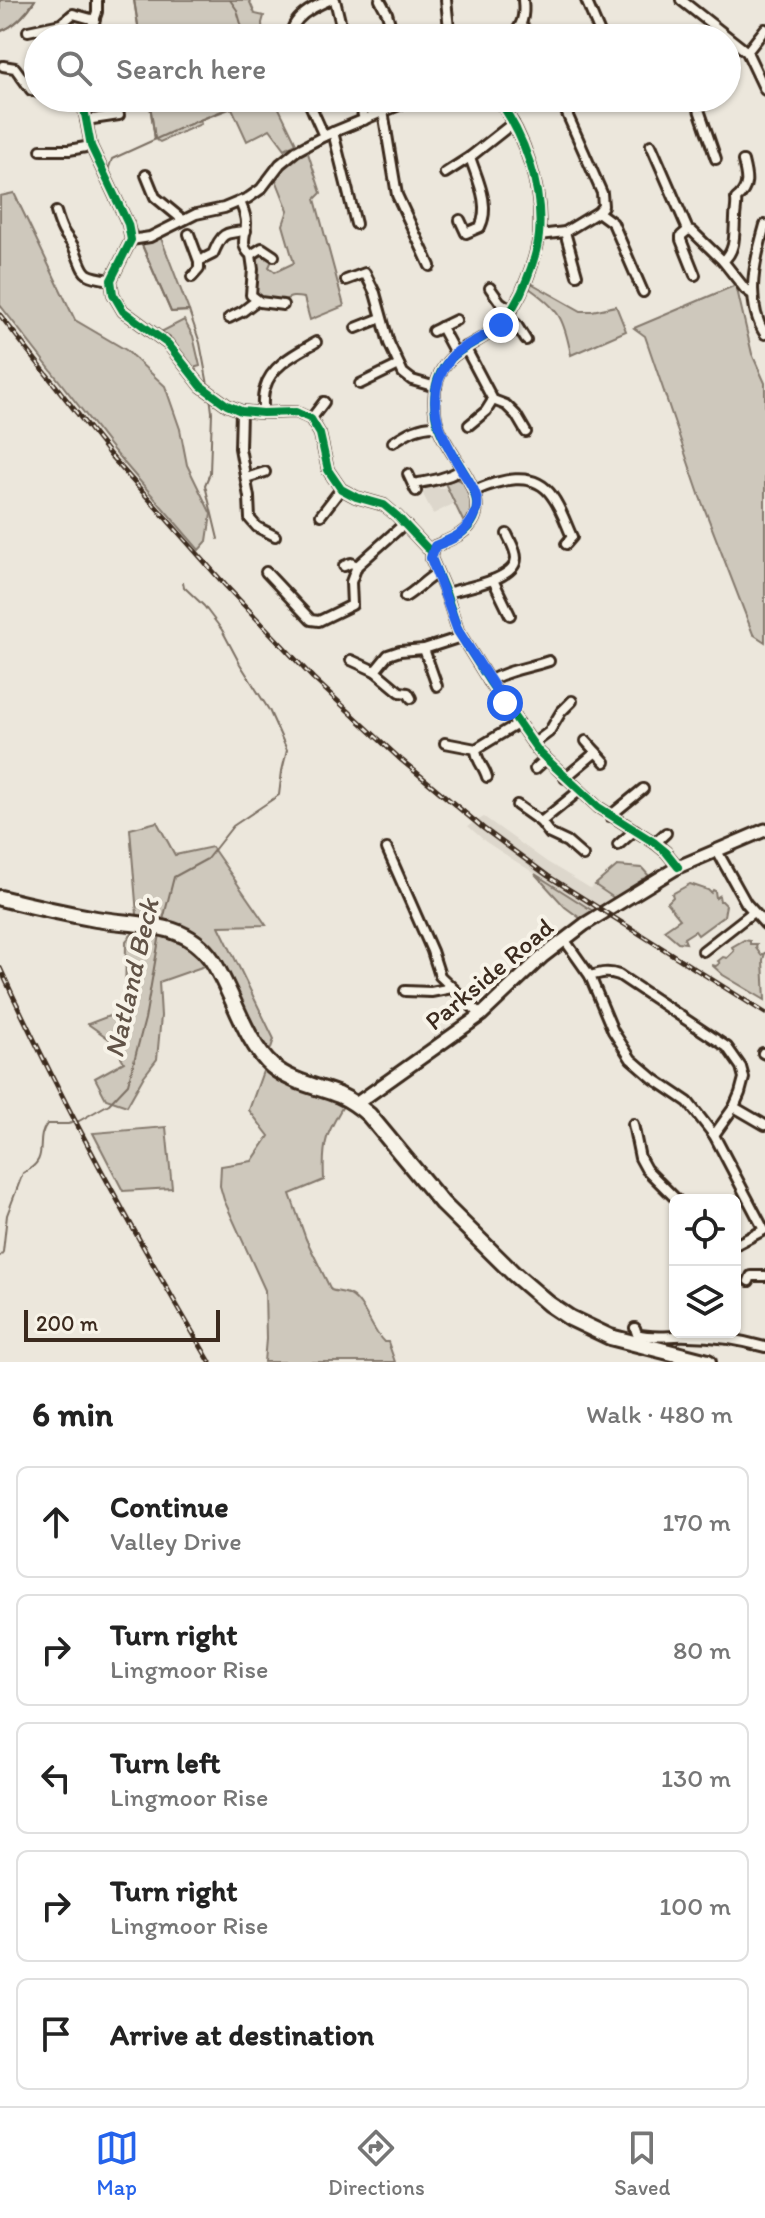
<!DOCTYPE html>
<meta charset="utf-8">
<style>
:root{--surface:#fff;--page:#f2f2f2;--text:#222;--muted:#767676;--line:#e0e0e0;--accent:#2563eb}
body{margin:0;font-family:Itim,sans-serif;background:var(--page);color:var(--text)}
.controls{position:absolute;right:24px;bottom:24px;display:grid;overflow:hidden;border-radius:12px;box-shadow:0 2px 6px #0004}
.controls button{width:72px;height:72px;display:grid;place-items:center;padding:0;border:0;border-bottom:2px solid var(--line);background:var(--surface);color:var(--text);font:40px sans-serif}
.scale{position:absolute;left:24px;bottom:20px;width:196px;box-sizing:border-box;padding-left:8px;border:4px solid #3b2a1e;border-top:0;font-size:22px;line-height:28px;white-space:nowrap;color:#3b2a1e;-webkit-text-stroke:6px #f7f3e8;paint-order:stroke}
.stop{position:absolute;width:24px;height:24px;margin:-18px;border:6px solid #2563eb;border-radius:50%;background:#fff}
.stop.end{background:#2563eb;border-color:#fff;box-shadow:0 2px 8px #0008}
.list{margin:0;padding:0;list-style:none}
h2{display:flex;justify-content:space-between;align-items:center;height:104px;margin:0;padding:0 32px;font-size:34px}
h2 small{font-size:26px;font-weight:400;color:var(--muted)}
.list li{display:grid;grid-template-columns:52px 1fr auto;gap:24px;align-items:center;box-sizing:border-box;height:112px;margin:0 16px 16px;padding:0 16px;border:2px solid var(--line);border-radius:12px}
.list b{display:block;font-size:30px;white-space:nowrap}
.list p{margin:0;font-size:26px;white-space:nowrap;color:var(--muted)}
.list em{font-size:26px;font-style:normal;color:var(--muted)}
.icon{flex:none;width:44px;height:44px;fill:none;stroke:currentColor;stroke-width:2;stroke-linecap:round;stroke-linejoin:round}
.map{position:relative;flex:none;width:765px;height:1362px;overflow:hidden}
.search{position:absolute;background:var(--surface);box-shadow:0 2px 6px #0004;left:24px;right:24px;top:24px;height:88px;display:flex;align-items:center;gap:20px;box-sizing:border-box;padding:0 28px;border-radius:44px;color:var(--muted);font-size:30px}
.sheet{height:744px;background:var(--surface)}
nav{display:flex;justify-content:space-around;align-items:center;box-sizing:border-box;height:112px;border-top:2px solid var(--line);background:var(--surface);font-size:22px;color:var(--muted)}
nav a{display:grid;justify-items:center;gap:4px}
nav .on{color:var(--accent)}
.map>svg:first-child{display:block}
.built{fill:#ddd7cc}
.green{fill:#cec8bc;stroke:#84796d;stroke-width:2}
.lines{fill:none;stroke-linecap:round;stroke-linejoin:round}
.stream{stroke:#7c7064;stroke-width:2}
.street-casing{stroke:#3b2a1e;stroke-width:14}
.secondary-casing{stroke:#3b2a1e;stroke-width:17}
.highway-casing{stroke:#3b2a1e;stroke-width:20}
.street{stroke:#f7f3e8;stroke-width:8}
.secondary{stroke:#f7f3e8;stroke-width:11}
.highway{stroke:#f7f3e8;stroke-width:14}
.rail-casing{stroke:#3b2a1e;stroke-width:5}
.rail{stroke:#f7f3e8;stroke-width:2;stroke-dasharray:6;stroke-linecap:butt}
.cycleway-casing{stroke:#f7f3e8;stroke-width:13}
.cycleway{stroke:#00873e;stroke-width:8}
.route{stroke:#2563eb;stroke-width:10}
.labels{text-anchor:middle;stroke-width:8;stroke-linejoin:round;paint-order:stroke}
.street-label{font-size:26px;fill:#3b2a1e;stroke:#f7f3e8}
.water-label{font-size:28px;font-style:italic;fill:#615347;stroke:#f7f3e8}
</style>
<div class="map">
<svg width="765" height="1362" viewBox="0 0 765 1362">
<rect width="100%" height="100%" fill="#ece7dc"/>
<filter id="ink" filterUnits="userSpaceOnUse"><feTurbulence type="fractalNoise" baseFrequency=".0125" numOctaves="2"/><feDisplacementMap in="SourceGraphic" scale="16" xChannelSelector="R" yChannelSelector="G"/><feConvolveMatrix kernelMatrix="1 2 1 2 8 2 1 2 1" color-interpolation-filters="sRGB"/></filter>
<g filter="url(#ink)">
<g class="built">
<polygon points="430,483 436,484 440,489 445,487 453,504 433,514 420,488"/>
<polygon points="484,817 547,862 590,888 595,885 617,900 605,907 601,904 596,909 598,912 596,913 486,842 468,826"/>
</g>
<g class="green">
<path d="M0,0h35c-8,13 -21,26 -35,32z"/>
<polygon points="134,0 249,0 255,14 264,16 262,23 263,38 140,38"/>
<polygon points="149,98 274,98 296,143 285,149 270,129 247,141 232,108 200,120 201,124 160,142 155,139"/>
<path d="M307,150l14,43 -6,6 29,107 -34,14 -6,-22c-18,-3 -12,1 -26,4 -9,1 -19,-4 -27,-7v-40l11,-7 12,8 -5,11 6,5 19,-9 -11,-38 5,-15 -13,-33 16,-17z"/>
<polygon points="14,193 75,320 126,350 165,386 180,429 187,465 211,514 207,541 199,550 114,451 0,305 0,196"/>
<polygon points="159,233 189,311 171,312 139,238"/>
<path d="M531,283l50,28h11l24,-5 10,25 -55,24c-7,-36 -11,-45 -42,-67z"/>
<polygon points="736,285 752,354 765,383 765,642 753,634 700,497 645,336 634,328"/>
<polygon points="184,320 193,336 200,366 193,368 176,345 161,332"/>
<path d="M456,479l8,3c8,15 11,26 0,41l-19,-40z"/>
<path d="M157,822l18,33 37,-8 54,78 -47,1 55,113 -7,21 80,39c-20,34 -25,40 -23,81l-34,14 16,45 25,51c5,2 14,2 19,5 15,8 21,35 34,47h4l7,20h-131l2,-23 -1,-49 -41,-90 -4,-14 1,-20 31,-5 17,-25 -20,-26 18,-50 -51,-98 -57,20 2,34 -4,43 -13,17 -17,30 -21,-7 -11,-21 29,-16 -12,-21 -24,-17 37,-14 1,-69 12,-14 -8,-98z"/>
<polygon points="617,866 642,868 650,877 642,879 643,881 621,895 617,900 595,885"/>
<polygon points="535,874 596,913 584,921 565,907"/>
<polygon points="690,884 708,890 711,893 713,890 715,891 716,898 719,896 720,901 722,901 726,905 724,916 698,935 695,931 684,938 686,943 678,942 664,930 680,919 667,903 673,897 672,894"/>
<polygon points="744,940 750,941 750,944 757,944 756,948 761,955 765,953 763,960 765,1000 723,975 712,965 716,966 720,963 718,961 723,957 727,958 734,951 732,947"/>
<polygon points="166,1127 172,1188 123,1191 93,1133"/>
</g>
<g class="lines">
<g class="stream">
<polyline points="134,0 140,38"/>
<polyline points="230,0 237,10 245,38"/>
<path d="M0,31c15,-4 27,-18 35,-31"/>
<polyline points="149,98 155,139"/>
<polyline points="139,237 108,170 112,159 178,129 253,98"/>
<polyline points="141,243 171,312 189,311 200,343 208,385"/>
<polyline points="210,396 212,412 210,473 205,485 218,539"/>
<polyline points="163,920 174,877 207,859 233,826 279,795 282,771 287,750 269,710 240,664 222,630 204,606 184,587 183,582"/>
<path d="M0,1256l3,-4 4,-37 16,-42c29,-14 10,-31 24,-49h21l11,-3 30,-17 19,-20 17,-65 15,-85"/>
</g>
<g class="street-casing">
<g id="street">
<polyline points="335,0 344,38"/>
<polyline points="380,0 387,13 394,38"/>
<polyline points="446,0 450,38"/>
<polyline points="586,0 602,38"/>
<polyline points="681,0 747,52 765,90"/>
<polyline points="521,25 534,38"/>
<polyline points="28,31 61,24 73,14 95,20"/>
<polyline points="88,38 97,12 97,0"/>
<path d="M291,38c-1,-20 22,-31 38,-38"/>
<path d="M511,38c11,-12 14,-21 12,-38"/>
<polyline points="747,52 765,29"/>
<polyline points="3,66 15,68 31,90 38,92"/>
<polyline points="82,98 91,146 128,224 131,240 111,280 113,294 123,311 168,344 201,386 227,405 241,411 263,413 296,412 311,419 320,434 328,470 341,489 356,497 384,505 397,516 427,548 432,551 431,558 446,593 458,631 489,681 539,752 598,807 655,843 666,852 678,867"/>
<polyline points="307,98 324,136"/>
<polyline points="359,98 364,120"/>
<polyline points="695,98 716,159"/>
<polyline points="383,111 397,195 430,266"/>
<polyline points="86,120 119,115"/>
<polyline points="333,132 356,224"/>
<polyline points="651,145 688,230 692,231 723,261 745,289 752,294"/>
<polyline points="41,150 69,150 91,146"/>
<polyline points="445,173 470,157"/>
<polyline points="146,175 155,197 183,220"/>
<path d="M240,202c3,7 6,13 6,21 0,13 -7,22 5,32l2,14 -2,26 9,7 23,3"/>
<path d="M56,212c2,7 4,13 7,19 3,6 8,10 11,17 12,26 5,27 37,32"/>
<polyline points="598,212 613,223 643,292"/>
<path d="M460,220l6,13 14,-6c11,-22 -3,-48 -10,-70l43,-34"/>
<path d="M765,225c-10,35 -21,76 0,109"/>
<polyline points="688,230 681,236 681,240 695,275"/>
<polyline points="565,232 577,275"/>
<polyline points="189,234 199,261"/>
<polyline points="539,235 565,232 598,212 603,206 602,193 560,98"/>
<polyline points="131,240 150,237 196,214 224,208 248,198 261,189 280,164 296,151 324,136 416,98"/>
<polyline points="251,255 262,248 274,256"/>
<path d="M723,261c13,-10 11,-27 12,-42 0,-8 2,-12 1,-20 14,-11 11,-22 7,-38"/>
<path d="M192,277l7,-8v-8l14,-7c9,-21 10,-21 33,-23"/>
<polyline points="346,280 365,273 375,293 389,343 403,373 412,380 436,387"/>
<polyline points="490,288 500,302 512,310"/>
<polyline points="229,318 243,311 256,301"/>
<polyline points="507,318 516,324 526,340"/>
<polyline points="441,327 455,353"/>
<polyline points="356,328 381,318"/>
<polyline points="433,331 456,320"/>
<polyline points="465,347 493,400 506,405 516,415 526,432"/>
<polyline points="360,384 399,365"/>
<polyline points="241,411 240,448 249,497 250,519 257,527 275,536"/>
<path d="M263,413c0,-7 -1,-18 2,-25 6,-23 32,-35 51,-46"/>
<polyline points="311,419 324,402"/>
<polyline points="469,425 486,411 493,400"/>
<path d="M393,442c15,-10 27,-17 45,-16"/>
<polyline points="408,474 416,491"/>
<polyline points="246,478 265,472"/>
<path d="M413,484c17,-3 32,-5 48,-14"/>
<path d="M474,491c25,-11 60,-22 78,5 9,12 14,28 20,41l-6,7"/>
<polyline points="321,515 341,489"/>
<path d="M432,551l3,-5c7,-3 15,-6 22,-10 49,-29 -8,-76 -19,-110 -4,-11 -4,-25 -3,-36 7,-42 41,-42 66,-66 9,-9 14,-20 20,-31 8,-18 16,-38 18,-58 4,-47 -14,-99 -42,-137"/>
<polyline points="344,566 351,563 357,566"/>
<polyline points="266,572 311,620 319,621 352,605 351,582 357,566 404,524"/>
<polyline points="493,580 510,615"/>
<path d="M446,593c17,-5 70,-13 70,-35 0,-8 -6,-17 -9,-24"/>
<path d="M405,597c12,-7 20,-17 32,-24"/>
<polyline points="424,649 437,686"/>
<polyline points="351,660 375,671 400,692 408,693 411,698"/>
<polyline points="375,671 388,655 400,651 424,649 461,637"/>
<path d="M489,681c18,-11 39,-13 60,-20"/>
<polyline points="586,741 605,762"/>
<polyline points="445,743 476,749 519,723"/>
<polyline points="533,744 549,732 561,712 572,701"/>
<path d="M476,749c0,12 8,17 11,28"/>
<polyline points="535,769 546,759"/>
<polyline points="565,778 596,752"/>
<polyline points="517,805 541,822 550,834 567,842 583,856"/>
<polyline points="610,816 643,789"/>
<polyline points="541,822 579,791"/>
<polyline points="655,843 666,833"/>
<polyline points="618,845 635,830"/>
<polyline points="387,849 432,951 440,976 481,1015"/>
<polyline points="717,851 746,903 765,924"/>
<polyline points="564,939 590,976 613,1031 631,1059 654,1079 688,1102 714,1135 764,1230 735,1245"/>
<polyline points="703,951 753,912"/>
<path d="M590,976c11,-3 18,-5 29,-1l108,72 14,20 3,11 -4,15 -6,14 -20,28"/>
<polyline points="405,991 431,992 452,988"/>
<polyline points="763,1053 765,1054"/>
<polyline points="734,1107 765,1125"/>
<polyline points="633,1124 640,1158 646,1169 677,1200"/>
<polyline points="749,1281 751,1276 765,1276"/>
<path d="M635,1328l2,6c16,5 34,1 51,2 26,0 52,4 77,11"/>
</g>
</g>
<g class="secondary-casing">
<polyline id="secondary" points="356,1104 481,1015 542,957 585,924 678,867 765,830"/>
</g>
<g class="highway-casing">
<path id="highway" d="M0,898c32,8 63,15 96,21 41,7 89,1 116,41 20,30 33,82 60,106 19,16 44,20 67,29 11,5 21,12 30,20l73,88 72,71 35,30 21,14 40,19 98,25"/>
</g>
<use href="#street" class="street"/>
<use href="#secondary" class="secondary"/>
<use href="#highway" class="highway"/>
<g class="rail-casing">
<g id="rail">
<polyline points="0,315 110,455 226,586 313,678 399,758 483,828 548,876 765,1013"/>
<path d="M0,968c62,135 134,266 210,394"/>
</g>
</g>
<use href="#rail" class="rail"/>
<g class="cycleway-casing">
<g id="cycleway">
<polyline points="82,98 91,146 128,224 131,240 111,280 113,294 123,311 168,344 201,386 227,405 241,411 263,413 296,412 311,419 320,434 328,470 341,489 356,497 384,505 397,516 427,548 432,551 431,558 446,593 458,631 489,681 539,752 598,807 655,843 666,852 678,867"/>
<path d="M432,551l3,-5c7,-3 15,-6 22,-10 49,-29 -8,-76 -19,-110 -4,-11 -4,-25 -3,-36 7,-42 41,-42 66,-66 9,-9 14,-20 20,-31 8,-18 16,-38 18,-58 4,-47 -14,-99 -42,-137"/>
</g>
</g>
<use href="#cycleway" class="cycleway"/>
</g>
</g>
<g class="lines" filter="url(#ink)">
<path class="route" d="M501,325c-14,12 -42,21 -51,34 -28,38 -12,72 10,108 6,11 15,20 17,33 2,12 -6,24 -15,32 -7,7 -18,10 -27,14l-4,12 27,73 47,72"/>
</g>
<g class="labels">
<g class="street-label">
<text transform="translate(489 974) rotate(-40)" y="9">Parkside Road</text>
</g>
<g class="water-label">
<text transform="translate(131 978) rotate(-77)" y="10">Natland Beck</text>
</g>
</g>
</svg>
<div class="controls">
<button><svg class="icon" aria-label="locate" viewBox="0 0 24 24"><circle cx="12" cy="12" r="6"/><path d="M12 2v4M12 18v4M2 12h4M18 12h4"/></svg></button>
<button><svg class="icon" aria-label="layers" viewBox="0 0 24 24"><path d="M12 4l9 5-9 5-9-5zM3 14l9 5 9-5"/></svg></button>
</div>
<div class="scale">200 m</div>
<div class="stop" style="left:505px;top:703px"></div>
<div class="stop end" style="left:501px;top:325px"></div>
<div class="search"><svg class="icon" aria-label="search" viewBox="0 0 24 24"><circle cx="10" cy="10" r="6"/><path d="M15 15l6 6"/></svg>Search here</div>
</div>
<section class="sheet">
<h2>6 min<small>Walk · 480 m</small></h2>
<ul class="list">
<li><svg class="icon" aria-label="ahead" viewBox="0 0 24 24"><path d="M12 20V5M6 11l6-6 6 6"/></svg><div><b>Continue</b><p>Valley Drive</p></div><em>170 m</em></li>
<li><svg class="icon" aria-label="right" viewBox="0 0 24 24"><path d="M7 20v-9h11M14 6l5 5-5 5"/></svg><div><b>Turn right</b><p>Lingmoor Rise</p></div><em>80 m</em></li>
<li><svg class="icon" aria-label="left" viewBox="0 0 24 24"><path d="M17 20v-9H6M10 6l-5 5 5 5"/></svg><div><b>Turn left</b><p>Lingmoor Rise</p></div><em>130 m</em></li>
<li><svg class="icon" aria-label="right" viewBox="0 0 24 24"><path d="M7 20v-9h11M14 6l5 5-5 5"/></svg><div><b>Turn right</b><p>Lingmoor Rise</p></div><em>100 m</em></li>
<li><svg class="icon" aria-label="arrive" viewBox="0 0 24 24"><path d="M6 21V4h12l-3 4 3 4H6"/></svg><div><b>Arrive at destination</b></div></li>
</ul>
</section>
<nav>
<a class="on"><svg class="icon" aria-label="map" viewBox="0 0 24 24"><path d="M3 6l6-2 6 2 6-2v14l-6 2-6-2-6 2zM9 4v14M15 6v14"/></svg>Map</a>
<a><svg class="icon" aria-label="directions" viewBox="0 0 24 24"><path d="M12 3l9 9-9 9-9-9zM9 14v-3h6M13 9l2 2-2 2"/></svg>Directions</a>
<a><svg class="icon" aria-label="saved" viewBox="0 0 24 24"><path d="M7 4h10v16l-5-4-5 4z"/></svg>Saved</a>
</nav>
